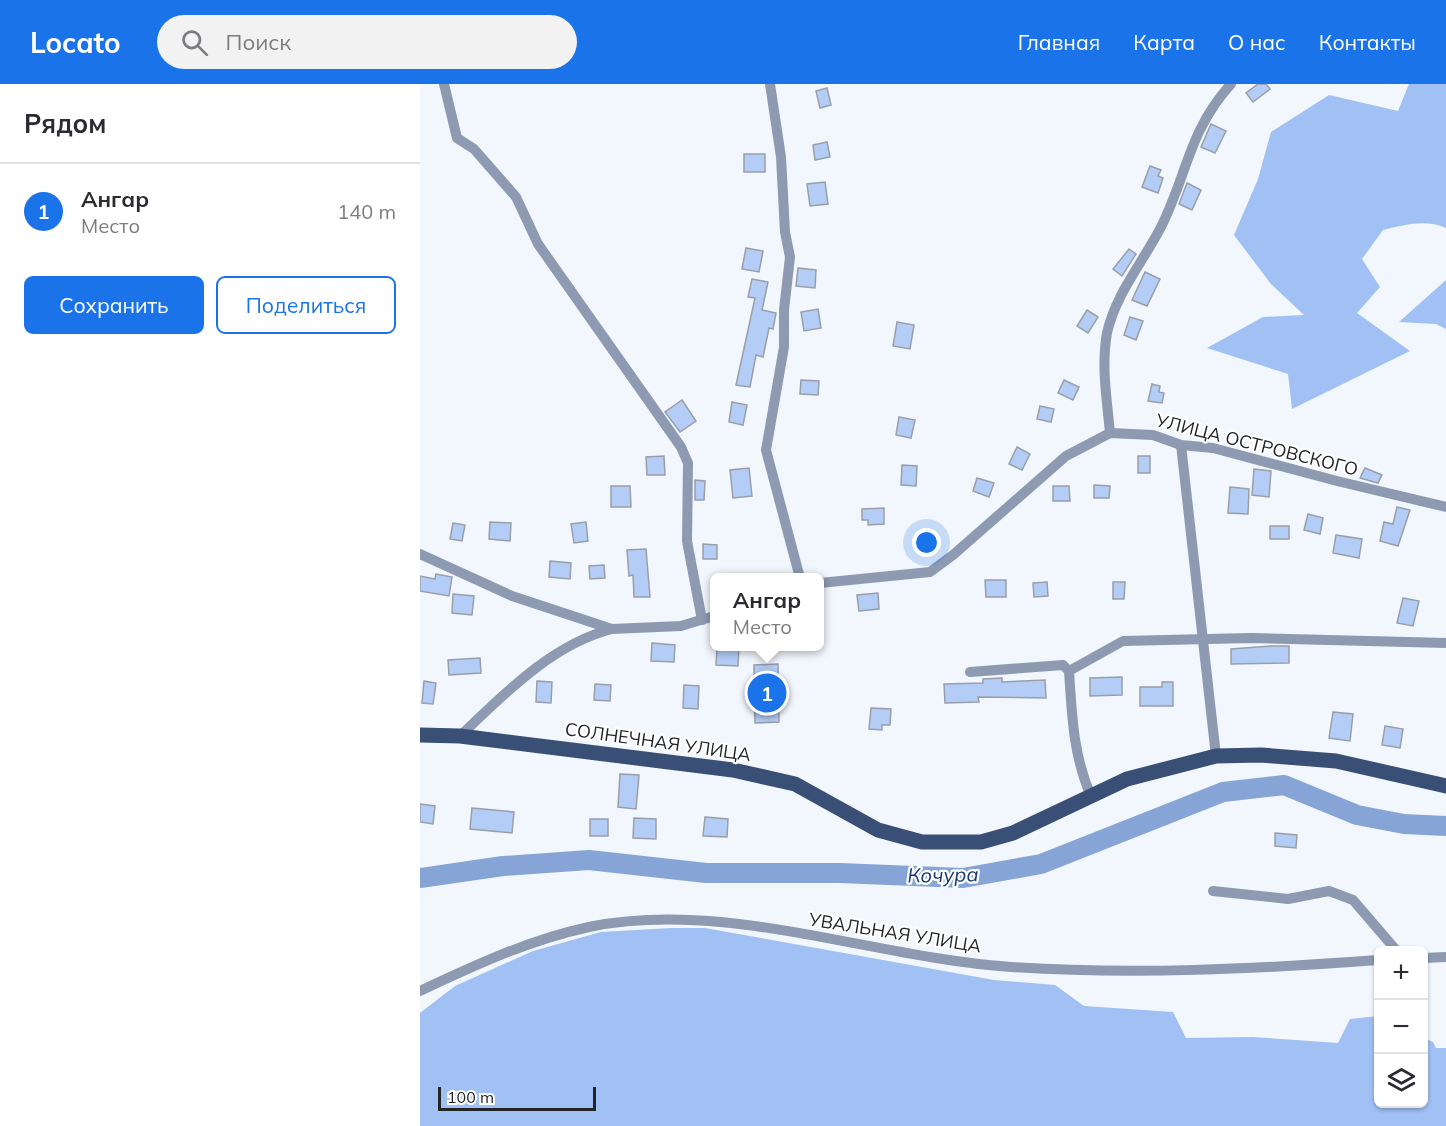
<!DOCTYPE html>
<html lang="ru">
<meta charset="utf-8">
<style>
:root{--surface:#fff;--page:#f2f2f3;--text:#2b2b33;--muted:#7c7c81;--line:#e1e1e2;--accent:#1a73e8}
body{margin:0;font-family:Mulish,sans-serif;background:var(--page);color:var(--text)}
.controls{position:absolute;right:18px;bottom:18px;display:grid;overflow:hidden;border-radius:9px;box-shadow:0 2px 4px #0004}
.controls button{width:54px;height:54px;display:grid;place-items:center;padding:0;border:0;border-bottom:2px solid var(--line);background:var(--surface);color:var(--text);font:30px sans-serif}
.scale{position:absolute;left:18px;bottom:15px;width:158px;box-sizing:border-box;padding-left:6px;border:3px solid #222428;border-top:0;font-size:16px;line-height:21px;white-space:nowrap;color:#222428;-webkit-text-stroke:4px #fff;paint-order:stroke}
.you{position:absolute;left:507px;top:459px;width:21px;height:21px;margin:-15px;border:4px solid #fff;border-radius:50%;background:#1a73e8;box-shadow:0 0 0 9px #1a73e833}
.badge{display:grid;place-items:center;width:39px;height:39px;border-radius:50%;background:var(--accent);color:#fff;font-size:20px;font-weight:700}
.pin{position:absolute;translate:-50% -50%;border:3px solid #fff;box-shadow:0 2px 6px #0006}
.popup{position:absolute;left:290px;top:489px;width:114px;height:78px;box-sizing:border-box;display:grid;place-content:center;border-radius:9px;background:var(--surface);filter:drop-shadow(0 2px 4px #0005);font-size:20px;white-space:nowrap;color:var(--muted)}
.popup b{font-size:22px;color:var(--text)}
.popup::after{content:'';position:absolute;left:50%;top:100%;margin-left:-12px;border:12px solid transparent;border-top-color:var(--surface)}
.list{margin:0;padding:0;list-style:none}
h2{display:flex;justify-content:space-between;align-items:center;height:78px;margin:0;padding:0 24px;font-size:26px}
h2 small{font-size:20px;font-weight:400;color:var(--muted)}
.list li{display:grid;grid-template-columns:39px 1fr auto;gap:18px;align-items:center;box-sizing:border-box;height:96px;padding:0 24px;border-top:2px solid var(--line)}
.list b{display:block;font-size:22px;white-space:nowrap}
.list p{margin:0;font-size:20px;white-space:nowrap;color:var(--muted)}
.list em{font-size:20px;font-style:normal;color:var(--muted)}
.actions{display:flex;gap:12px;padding:18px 24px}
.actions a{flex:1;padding:14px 0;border:2px solid var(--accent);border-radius:9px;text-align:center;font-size:21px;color:var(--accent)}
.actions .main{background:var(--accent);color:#fff}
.icon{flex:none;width:33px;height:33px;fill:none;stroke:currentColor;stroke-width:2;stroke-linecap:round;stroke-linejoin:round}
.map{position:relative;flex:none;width:1026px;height:1042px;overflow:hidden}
header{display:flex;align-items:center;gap:36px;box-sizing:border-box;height:84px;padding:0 30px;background:var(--accent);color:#fff}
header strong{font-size:28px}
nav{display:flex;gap:33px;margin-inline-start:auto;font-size:21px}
.search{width:420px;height:54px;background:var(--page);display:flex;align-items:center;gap:15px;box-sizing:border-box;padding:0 21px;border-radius:33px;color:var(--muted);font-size:22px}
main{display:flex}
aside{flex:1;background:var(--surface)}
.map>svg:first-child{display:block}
.forest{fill:#a1c0f3}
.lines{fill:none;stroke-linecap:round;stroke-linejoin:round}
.river{stroke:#86a4d6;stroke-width:20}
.building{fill:#b4cdf7;stroke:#999fa9;stroke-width:1.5}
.street{stroke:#8d9ab1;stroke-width:10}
.primary{stroke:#394f75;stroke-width:15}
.labels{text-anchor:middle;stroke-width:4.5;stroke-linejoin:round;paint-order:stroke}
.street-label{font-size:18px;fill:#222428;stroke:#fff}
.water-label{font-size:20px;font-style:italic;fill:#173975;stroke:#fff}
</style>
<header>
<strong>Locato</strong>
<div class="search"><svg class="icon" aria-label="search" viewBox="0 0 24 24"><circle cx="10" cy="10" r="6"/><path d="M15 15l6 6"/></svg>Поиск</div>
<nav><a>Главная</a><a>Карта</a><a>О нас</a><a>Контакты</a></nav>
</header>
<main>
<aside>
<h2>Рядом<small></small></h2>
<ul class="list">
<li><span class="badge">1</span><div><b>Ангар</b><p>Место</p></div><em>140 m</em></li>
</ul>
<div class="actions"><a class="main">Сохранить</a><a>Поделиться</a></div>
</aside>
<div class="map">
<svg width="1026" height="1042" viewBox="0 0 1026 1042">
<rect width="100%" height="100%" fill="#f2f6fd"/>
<g class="forest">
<path d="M989,0h37v144c-20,-9 -42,-3 -63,2l-21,29 18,28 -23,26 53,38 -118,58 -4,-35 -81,-26 56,-31 41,-2 -33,-31 -37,-49 24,-56 13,-47 58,-37 69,16z"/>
<polygon points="1026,196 1026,245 1016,240 979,238"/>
<polygon points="251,844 285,844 574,896 635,901 664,922 753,928 766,954 833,953 918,959 930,935 958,932 958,1020 1004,1020 1004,954 1013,958 1016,964 1026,964 1026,1042 0,1042 0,929 35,902 113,867 181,848"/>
</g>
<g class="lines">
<polyline class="river" points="0,794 83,782 169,776 286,789 420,789 543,794 621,780 803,708 864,701 937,731 984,740 1026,742"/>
</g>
<g class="building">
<polygon points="838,0 846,0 850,5 833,18 826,9"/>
<polygon points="407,4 411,21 400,24 396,7"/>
<polygon points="791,40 806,47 795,69 781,63"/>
<polygon points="407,58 410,73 395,76 393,61"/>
<rect x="324" y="70" width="21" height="18"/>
<polygon points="730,82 741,86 738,92 743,94 738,109 722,103"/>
<polygon points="405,98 408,120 390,122 387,100"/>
<polygon points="767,99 781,106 772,126 759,120"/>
<polygon points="326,164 343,167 339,188 322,185"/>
<polygon points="709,165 716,170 702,192 693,185"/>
<polygon points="378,184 396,186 395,204 376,202"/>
<polygon points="725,188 740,195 727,222 712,216"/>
<polygon points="332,195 348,198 342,226 356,229 353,245 349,244 343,273 336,271 330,303 316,301 335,214 328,213"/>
<polygon points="398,225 401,244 384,247 381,228"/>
<polygon points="667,226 678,233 668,249 657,242"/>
<polygon points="710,233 723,237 716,256 704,251"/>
<polygon points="477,238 494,241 490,265 473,262"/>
<polygon points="381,296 399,297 398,311 380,310"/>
<polygon points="644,296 659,303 653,316 638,309"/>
<polygon points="732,300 740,302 739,308 744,309 742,319 728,317"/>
<polygon points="262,316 276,337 260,348 245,328"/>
<polygon points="312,318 327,321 323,341 309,338"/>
<polygon points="620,322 634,325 631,338 617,335"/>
<polygon points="479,333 495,336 491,354 476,351"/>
<polygon points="597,363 610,370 602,386 589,380"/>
<polygon points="244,372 245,391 227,391 226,373"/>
<rect x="718" y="372" width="12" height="17"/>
<polygon points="482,381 497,382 496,402 481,401"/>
<polygon points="329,384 332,412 313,414 310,386"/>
<polygon points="945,384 962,391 958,399 940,394"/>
<polygon points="834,385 851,387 849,413 832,411"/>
<polygon points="557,394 574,399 569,413 553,407"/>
<polygon points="275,396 285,397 284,416 275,416"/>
<polygon points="674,401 690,402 689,414 674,414"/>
<polygon points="191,402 210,402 211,423 191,423"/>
<polygon points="633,402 649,402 650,417 633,417"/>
<polygon points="810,403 829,405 828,430 808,429"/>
<polygon points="977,423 990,426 978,462 960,457 964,438 973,440"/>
<polygon points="464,424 464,440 448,441 448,436 442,436 442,425"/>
<polygon points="888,430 903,434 900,450 884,446"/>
<polygon points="70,438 91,439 90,457 69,455"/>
<polygon points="166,438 168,457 154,459 151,440"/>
<polygon points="33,439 45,441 42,457 30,455"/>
<rect x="850" y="442" width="19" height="13"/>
<polygon points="916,451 942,455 939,474 913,469"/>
<polygon points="283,460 297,461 297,475 283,475"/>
<polygon points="226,465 230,513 214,513 213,491 209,492 207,466"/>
<polygon points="130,477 151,479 150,495 129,493"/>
<polygon points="184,481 185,494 170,495 169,482"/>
<polygon points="16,490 32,493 29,512 0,507 0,492 15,495"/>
<polygon points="565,496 586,496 586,513 566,513"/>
<polygon points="627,498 628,512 614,513 613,499"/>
<polygon points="693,498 705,498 704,515 693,515"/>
<polygon points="458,509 459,525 439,527 437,511"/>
<polygon points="33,510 54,512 52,531 32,529"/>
<polygon points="983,514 999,517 993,542 977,539"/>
<polygon points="232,559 255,561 254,578 231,577"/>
<polygon points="297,562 319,562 318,582 296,581"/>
<polygon points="851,562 869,562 869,579 811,580 811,565"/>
<polygon points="60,574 61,589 29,591 28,576"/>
<polygon points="358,580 359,638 335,639 334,581"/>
<polygon points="702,593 702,611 670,612 670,594"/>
<polygon points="582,594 582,598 625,596 626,614 558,613 559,618 525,619 524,600 563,599 563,595"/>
<polygon points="4,597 16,599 13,620 2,619"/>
<polygon points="117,597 132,598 131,619 116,618"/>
<polygon points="742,598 753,598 753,622 720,622 720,603 742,603"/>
<polygon points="175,600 191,601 190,617 174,616"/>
<polygon points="264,601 279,602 278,625 263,624"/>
<polygon points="451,624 471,625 470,641 462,641 462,646 449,645"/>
<polygon points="913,628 933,630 930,657 909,654"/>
<polygon points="965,642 983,645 980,664 962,661"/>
<polygon points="200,690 219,691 216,725 198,723"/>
<polygon points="0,720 15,722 13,740 0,738"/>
<polygon points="52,724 94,728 92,749 50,745"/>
<polygon points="285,733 308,735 307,753 283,752"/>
<polygon points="214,734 236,735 236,755 213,754"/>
<rect x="170" y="735" width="18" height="17"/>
<polygon points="855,749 877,751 876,764 855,762"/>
</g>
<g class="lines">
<g class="street">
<polyline points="24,0 37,54 54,65 96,113 118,160 261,363 268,379 267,457 282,536"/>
<polyline points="350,0 361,73 365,148 370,173 364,226 364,263 346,366 380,494"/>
<path d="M690,349c-3,-33 -9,-67 -3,-100 9,-40 36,-71 54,-106 27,-54 27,-95 70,-143"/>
<polyline points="761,361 796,672"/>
<polyline points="0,470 92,512 192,545 261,542 294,532"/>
<polyline points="400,499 510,488 533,471 646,372 690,349 733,351 761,361 793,364 917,397 1026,423"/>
<polyline points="649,587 703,557 831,554 1026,559"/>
<path d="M550,588l93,-7 6,6c3,44 4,84 22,125"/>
<path d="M40,652c43,-41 92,-92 152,-107"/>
<polyline points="793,807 868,815 909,807 933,816 976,866"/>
<polyline points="1004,874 1026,873"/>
<path d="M0,907c55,-26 109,-51 169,-64 137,-28 285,31 422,40 122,8 246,2 367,-7"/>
</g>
<polyline class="primary" points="0,651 40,652 313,686 375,700 458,746 502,758 561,758 593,749 707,695 796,672 841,671 916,677 1026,702"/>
</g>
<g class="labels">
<g class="street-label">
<text transform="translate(837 361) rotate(14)" y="6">УЛИЦА ОСТРОВСКОГО</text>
<text transform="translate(238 658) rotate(8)" y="6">СОЛНЕЧНАЯ УЛИЦА</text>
<text transform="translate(475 849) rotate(9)" y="6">УВАЛЬНАЯ УЛИЦА</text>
</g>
<g class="water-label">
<text transform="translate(523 791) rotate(-1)" y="7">Кочура</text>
</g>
</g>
</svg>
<div class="controls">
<button>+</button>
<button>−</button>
<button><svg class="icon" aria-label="layers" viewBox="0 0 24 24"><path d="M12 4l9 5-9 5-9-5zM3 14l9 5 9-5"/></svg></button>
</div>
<div class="scale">100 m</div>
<div class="you"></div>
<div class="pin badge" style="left:347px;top:609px">1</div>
<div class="popup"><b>Ангар</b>Место</div>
</div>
</main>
